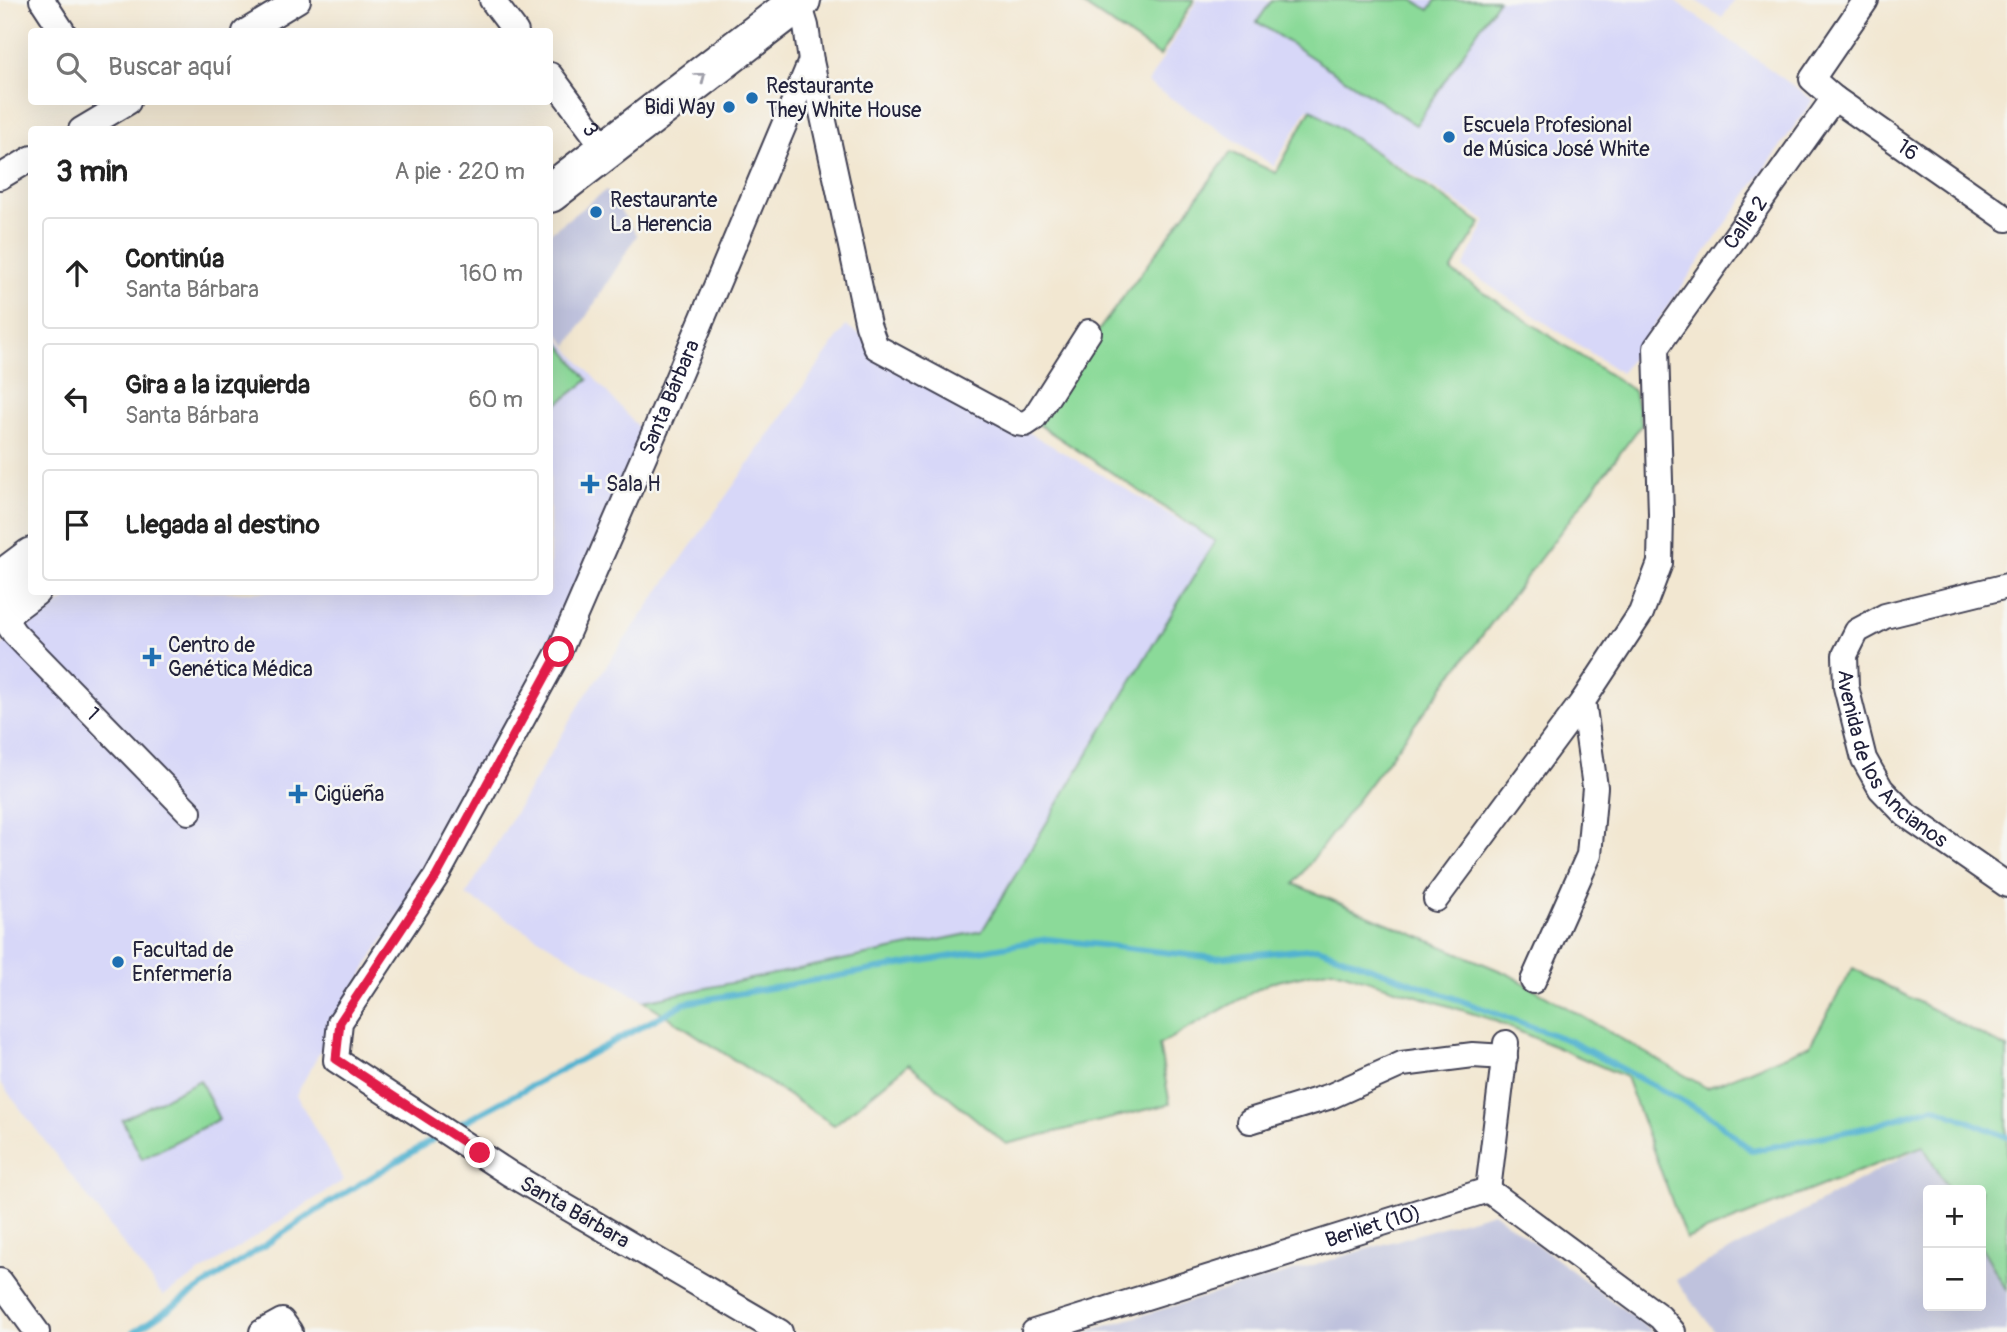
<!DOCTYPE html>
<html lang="es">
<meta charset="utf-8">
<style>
:root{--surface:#fff;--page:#f6f6f6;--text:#222;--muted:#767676;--line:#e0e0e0}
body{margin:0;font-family:Pangolin,sans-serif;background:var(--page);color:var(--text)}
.controls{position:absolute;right:21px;bottom:21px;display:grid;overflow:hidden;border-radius:7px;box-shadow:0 7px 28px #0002}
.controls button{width:63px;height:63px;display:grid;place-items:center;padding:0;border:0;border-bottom:2px solid var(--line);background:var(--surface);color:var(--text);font:35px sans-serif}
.stop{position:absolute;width:21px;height:21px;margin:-16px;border:5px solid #e11d48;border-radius:50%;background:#fff}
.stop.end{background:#e11d48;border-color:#fff;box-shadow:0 2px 7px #0008}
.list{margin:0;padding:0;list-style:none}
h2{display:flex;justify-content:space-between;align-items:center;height:91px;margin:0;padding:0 28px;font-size:30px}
h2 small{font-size:23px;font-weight:400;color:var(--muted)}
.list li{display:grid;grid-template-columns:46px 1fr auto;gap:21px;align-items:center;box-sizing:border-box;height:112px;margin:0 14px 14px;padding:0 14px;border:2px solid var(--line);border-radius:7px}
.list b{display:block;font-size:26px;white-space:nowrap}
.list p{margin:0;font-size:23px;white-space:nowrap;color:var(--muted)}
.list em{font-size:23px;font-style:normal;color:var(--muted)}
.icon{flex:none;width:38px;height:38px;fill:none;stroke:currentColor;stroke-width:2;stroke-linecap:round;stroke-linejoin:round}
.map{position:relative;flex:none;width:2007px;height:1332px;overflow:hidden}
.search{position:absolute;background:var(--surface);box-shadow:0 7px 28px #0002;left:28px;top:28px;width:525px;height:77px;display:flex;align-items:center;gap:18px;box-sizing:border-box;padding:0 24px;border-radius:7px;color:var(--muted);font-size:26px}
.panel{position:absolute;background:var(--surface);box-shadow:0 7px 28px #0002;left:28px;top:126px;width:525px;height:469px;border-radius:7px}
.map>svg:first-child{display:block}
.built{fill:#d7d7f8}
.industrial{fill:#bfc2dd}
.green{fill:#8bda99;stroke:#567e6a;stroke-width:2}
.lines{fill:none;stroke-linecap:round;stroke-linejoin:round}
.stream{stroke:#51b2d0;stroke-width:6}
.street-casing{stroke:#414052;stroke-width:28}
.primary-casing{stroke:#414052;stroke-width:42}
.street{stroke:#fff;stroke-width:24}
.primary{stroke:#fff;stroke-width:38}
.oneway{stroke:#9c9ca7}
.route{stroke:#e11d48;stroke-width:9}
.poi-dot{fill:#1f6fb2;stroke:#f6f6f2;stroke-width:2.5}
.labels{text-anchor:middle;stroke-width:5;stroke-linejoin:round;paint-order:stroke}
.poi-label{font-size:21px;fill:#22223b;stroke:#f6f6f2;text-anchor:start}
.street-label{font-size:21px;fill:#22223b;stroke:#f6f6f2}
</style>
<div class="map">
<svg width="2007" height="1332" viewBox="0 0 2007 1332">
<rect width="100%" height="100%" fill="#f6f6f2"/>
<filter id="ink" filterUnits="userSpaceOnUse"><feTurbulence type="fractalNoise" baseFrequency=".0143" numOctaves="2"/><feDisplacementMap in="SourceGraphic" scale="14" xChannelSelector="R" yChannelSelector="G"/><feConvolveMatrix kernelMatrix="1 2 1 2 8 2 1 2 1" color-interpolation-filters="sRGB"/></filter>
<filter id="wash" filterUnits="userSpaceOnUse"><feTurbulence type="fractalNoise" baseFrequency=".00686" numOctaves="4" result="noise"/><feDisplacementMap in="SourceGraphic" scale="28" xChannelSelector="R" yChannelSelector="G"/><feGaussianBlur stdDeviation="1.57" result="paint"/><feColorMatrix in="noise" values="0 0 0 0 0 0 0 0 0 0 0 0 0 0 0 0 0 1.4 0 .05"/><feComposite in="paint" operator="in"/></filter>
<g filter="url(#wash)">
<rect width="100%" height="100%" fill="#f2e7d1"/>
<g class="built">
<polygon points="1197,0 1674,0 1813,100 1621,373 1463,268 1486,221 1308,108 1274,166 1148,83"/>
<polygon points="1695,0 1735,0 1722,18"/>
<polygon points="846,326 1215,541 982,931 644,1001 466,895 585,696"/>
<polygon points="550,328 645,435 552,641 430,873 376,950 296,1095 344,1180 163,1296 0,1082 0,646 76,592 550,592"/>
</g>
<g class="industrial">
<polygon points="606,190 637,235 568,346 550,323 550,233"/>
<polygon points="1923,1146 1949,1190 1928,1190 1928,1306 1981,1306 1981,1246 2007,1291 2007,1332 1715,1332 1676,1280"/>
<polygon points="1493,1212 1654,1332 1085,1332 1473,1218"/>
</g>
<g class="green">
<polygon points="1076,0 1194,0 1160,56"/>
<polygon points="1272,0 1413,0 1429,10 1436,0 1498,0 1416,125 1257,22"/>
<polygon points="1311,109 1481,223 1451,271 1634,391 1642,424 1294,884 1508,974 1707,1088 1810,1045 1853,968 2007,1048 2007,1291 1981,1246 1981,1190 1949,1190 1923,1146 1686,1239 1626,1077 1490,1019 1332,969 1269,983 1159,1045 1170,1104 1006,1144 909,1064 834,1125 644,1001 982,931 1215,541 1032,420 1231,152 1276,173"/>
<polygon points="550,331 588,380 550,410"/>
<polygon points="200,1080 219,1119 142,1159 122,1120"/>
</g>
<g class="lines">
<g class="stream">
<polyline points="451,1129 685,1003 1048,939 1215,958 1318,948 1570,1041 1712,1117 1752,1151 1873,1126 1934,1107 2007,1137"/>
<polyline points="134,1332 327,1204 442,1134"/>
</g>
</g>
</g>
<g filter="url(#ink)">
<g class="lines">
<g class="street-casing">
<g id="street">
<polyline points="42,0 63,32"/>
<polyline points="492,0 516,32"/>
<polyline points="798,0 806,26 811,61 868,325 876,347 1017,423 1025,424 1034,418 1089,332"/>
<path id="s1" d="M1866,0l-54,79 22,19 173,121"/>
<polyline points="245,32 298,0"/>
<path id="s2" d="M550,75l56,75"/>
<polyline points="81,130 128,102"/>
<polyline points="0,177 32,158"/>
<path id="s3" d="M2007,586l-122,30 -28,15 -12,24 1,32 18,72 17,30 25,26 101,70"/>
<path id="s4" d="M0,612l14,21 175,179"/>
<polyline points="1436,899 1583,701"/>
<path id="s5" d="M1533,981l56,-126 6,-68 -12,-86 58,-88 19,-50 1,-49 -5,-166 178,-250"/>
<polyline points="1250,1121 1331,1096 1402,1064 1473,1055 1505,1057"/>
<polyline points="1488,1190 1660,1317 1673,1332"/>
<polyline points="1488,1190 1506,1043"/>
<polyline points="0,1281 37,1332"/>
<polyline points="262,1332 282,1321 290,1332"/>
<path id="s6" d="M780,1332l-270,-158 -174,-114 4,-38 96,-145 123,-225 102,-235 150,-356"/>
<path id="s7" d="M1034,1332l454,-142"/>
</g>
</g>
<g class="primary-casing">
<g id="primary">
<polyline points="550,193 801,0"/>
<polyline points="0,581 32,557"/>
<polyline points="0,612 32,588"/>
</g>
</g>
<use href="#street" class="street"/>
<use href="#primary" class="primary"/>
</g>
<defs><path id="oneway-chevron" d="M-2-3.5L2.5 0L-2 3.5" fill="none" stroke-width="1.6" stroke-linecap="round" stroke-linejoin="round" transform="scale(1.75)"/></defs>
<use class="oneway" href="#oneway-chevron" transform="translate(701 77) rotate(-38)"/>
</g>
<g class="lines" filter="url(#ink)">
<polyline class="route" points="480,1153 336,1059 340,1022 436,877 559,652"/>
</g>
<g class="poi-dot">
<circle cx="752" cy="98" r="7"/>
<circle cx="729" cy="107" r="7"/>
<circle cx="1449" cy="137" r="7"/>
<circle cx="596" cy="212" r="7"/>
<path d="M586.5 473.5h7v7h7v7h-7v7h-7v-7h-7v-7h7z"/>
<path d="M148.5 646.5h7v7h7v7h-7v7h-7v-7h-7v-7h7z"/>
<path d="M294.5 783.5h7v7h7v7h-7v7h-7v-7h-7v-7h7z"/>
<circle cx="118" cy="962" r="7"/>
</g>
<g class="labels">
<g class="poi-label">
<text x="766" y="93">Restaurante<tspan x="766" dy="24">They White House</tspan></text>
<text x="715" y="114" text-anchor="end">Bidi Way</text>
<text x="1463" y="132">Escuela Profesional<tspan x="1463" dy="24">de Música José White</tspan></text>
<text x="610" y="207">Restaurante<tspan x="610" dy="24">La Herencia</tspan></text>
<text x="606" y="491">Sala H</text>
<text x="168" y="652">Centro de<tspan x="168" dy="24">Genética Médica</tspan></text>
<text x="314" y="801">Cigüeña</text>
<text x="132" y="957">Facultad de<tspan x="132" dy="24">Enfermería</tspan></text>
</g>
<g class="street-label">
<text dy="7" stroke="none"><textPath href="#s2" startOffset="68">3</textPath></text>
<text dy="7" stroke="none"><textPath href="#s1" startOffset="215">16</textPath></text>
<text dy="7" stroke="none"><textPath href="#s5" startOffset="821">Calle 2</textPath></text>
<text dy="7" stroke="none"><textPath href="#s6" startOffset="1267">Santa Bárbara</textPath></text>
<text dy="7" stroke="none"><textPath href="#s4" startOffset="138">1</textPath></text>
<text dy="7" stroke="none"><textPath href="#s3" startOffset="304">Avenida de los Ancianos</textPath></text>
<text transform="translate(575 1212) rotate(30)" y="7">Santa Bárbara</text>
<text dy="7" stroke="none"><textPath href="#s7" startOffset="355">Berliet (10)</textPath></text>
</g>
</g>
</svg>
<div class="controls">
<button>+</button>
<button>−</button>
</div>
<div class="stop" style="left:559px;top:652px"></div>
<div class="stop end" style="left:480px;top:1153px"></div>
<div class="search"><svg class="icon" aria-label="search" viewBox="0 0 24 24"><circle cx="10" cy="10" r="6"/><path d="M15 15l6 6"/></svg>Buscar aquí</div>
<section class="panel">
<h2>3 min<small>A pie · 220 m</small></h2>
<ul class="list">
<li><svg class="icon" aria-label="ahead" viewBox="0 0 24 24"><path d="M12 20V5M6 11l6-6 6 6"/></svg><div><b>Continúa</b><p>Santa Bárbara</p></div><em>160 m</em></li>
<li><svg class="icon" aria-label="left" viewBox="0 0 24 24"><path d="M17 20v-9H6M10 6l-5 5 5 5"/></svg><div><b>Gira a la izquierda</b><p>Santa Bárbara</p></div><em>60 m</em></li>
<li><svg class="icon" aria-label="arrive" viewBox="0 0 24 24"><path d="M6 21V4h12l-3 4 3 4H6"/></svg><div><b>Llegada al destino</b></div></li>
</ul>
</section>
</div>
